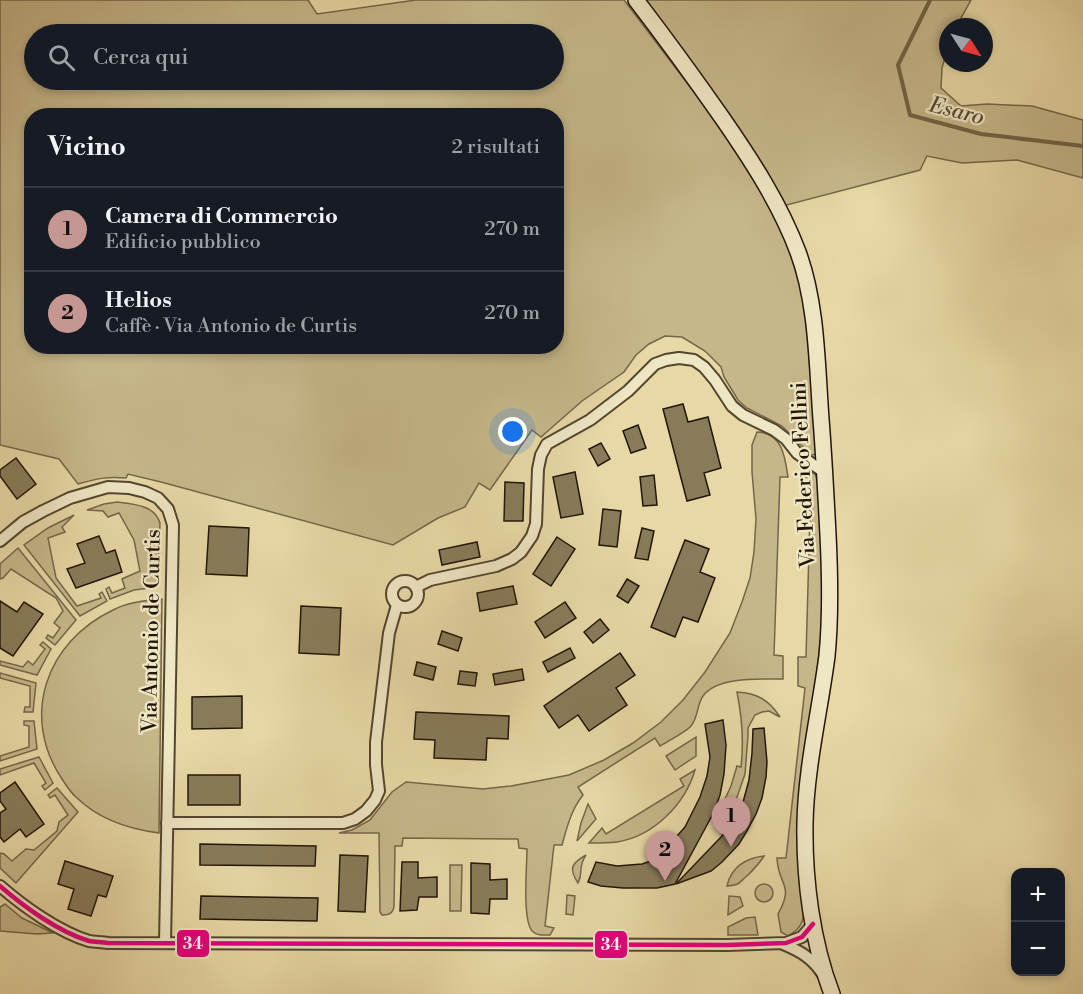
<!DOCTYPE html>
<html lang="it">
<meta charset="utf-8">
<style>
:root{--surface:#171b24;--page:#20242c;--text:#f1f3f6;--muted:#9ea1a6;--line:#363941;--accent:#c59692}
body{margin:0;font-family:"Libre Bodoni",serif;background:var(--page);color:var(--text)}
.controls{position:absolute;right:18px;bottom:18px;display:grid;overflow:hidden;border-radius:12px;box-shadow:0 3px 9px #0003}
.controls button{width:54px;height:54px;display:grid;place-items:center;padding:0;border:0;border-bottom:2px solid var(--line);background:var(--surface);color:var(--text);font:30px sans-serif}
.compass{position:absolute;left:939px;top:18px;width:54px;height:54px;border-radius:50%;background:var(--surface);box-shadow:0 3px 9px #0003;rotate:126deg}
.you{position:absolute;left:513px;top:432px;width:21px;height:21px;margin:-15px;border:4px solid #fff;border-radius:50%;background:#1a73e8;box-shadow:0 0 0 9px #1a73e833}
.badge{display:grid;place-items:center;width:39px;height:39px;border-radius:50%;background:var(--accent);color:#111;font-size:20px;font-weight:700}
.pin{position:absolute;translate:-50% -50px;filter:drop-shadow(0 2px 3px #0008)}
.pin::after{content:'';position:absolute;top:32px;width:21px;height:18px;background:inherit;clip-path:polygon(0 0,100% 0,50% 100%)}
.list{margin:0;padding:0;list-style:none}
h2{display:flex;justify-content:space-between;align-items:center;height:78px;margin:0;padding:0 24px;font-size:26px}
h2 small{font-size:20px;font-weight:400;color:var(--muted)}
.list li{display:grid;grid-template-columns:39px 1fr auto;gap:18px;align-items:center;box-sizing:border-box;height:84px;padding:0 24px;border-top:2px solid var(--line)}
.list b{display:block;font-size:22px;white-space:nowrap}
.list p{margin:0;font-size:20px;white-space:nowrap;color:var(--muted)}
.list em{font-size:20px;font-style:normal;color:var(--muted)}
.icon{flex:none;width:33px;height:33px;fill:none;stroke:currentColor;stroke-width:2;stroke-linecap:round;stroke-linejoin:round}
.map{position:relative;flex:none;width:1083px;height:994px;overflow:hidden}
.search{position:absolute;background:var(--surface);box-shadow:0 3px 9px #0003;left:24px;top:24px;width:540px;height:66px;display:flex;align-items:center;gap:15px;box-sizing:border-box;padding:0 21px;border-radius:33px;color:var(--muted);font-size:22px}
.panel{position:absolute;background:var(--surface);box-shadow:0 3px 9px #0003;left:24px;top:108px;width:540px;height:246px;border-radius:24px}
.map>svg:first-child{display:block}
.green{fill:#c6b78a;stroke:#746649;stroke-width:1.5;fill-rule:evenodd}
.lines{fill:none;stroke-linecap:round;stroke-linejoin:round}
.stream{stroke:#706346;stroke-width:4}
.building{fill:#887b5a;stroke:#221608;stroke-width:1.5}
.street-casing{stroke:#53462f;stroke-width:14}
.secondary-casing{stroke:#221608;stroke-width:18}
.street{stroke:#efe6c4;stroke-width:10}
.secondary{stroke:#efe6c4;stroke-width:15}
.bus-1-casing{stroke:#efe6c4;stroke-width:9}
.bus-1{stroke:#e5007d;stroke-width:4.5}
.labels{text-anchor:middle;stroke-width:4.5;stroke-linejoin:round;paint-order:stroke}
.street-label{font-size:21px;fill:#221608;stroke:#efe6c4}
.water-label{font-size:22px;font-style:italic;fill:#564932;stroke:#efe6c4}
.line-badge{stroke:#efe6c4;stroke-width:2}
.badge-label{font-size:16px;text-anchor:middle;font-weight:bold;fill:#fff}
</style>
<div class="map">
<svg width="1083" height="994" viewBox="0 0 1083 994">
<rect width="100%" height="100%" fill="#e7d8a5"/>
<filter id="stains"><feTurbulence type="fractalNoise" baseFrequency=".00333" numOctaves="4"/><feColorMatrix values="0 0 0 0 .2 0 0 0 0 .09 0 0 0 0 .02 0 0 0 .5 -.17"/></filter>
<radialGradient id="worn" r=".72"><stop offset=".6" stop-color="#630" stop-opacity="0"/><stop offset="1" stop-color="#630" stop-opacity=".3"/></radialGradient>
<g class="green">
<path d="M0,0h308l9,14 99,-14h208l98,129 52,81 21,49 9,36 13,157 -2,3 -5,-1 -28,-28 -35,-18 -9,-8 -14,-23 -3,-10 -16,-16 -23,-14 -17,-1 -16,8 -13,11 -12,17 -42,29 -41,36 -9,-7 -42,60 -11,-7 -14,24 -27,11 -45,27 -232,-63 -33,-8 -2,4c-19,-2 -30,1 -48,6l-19,-25 -59,-14zM34,34h520v46h-520zM32,116h524v230h-524z"/>
<polygon points="642,0 971,0 956,27 948,27 948,48 942,68 941,88 961,106 987,104 1032,106 1083,120 1083,178 1017,160 962,163 927,156 920,170 783,206"/>
<path d="M757,432c25,1 28,24 31,45h-8l-6,178 9,1v23c-21,0 -66,-3 -80,17 -6,8 -5,22 -12,30 -5,6 -23,15 -31,20l-5,-8 -77,49 5,8c-12,15 -16,32 -21,50h-8l-9,81 9,2 -4,7c-6,0 -13,1 -18,-4 -10,-13 -5,-64 -5,-82l-8,-1 -1,-9 -115,-1 -1,8h-7l-1,61c-2,7 -5,8 -12,8l-2,-3 -1,-79h-40l13,-3 18,-10 22,-28 14,-10 77,7 28,-3 58,-11 35,-15 29,-17 28,-21 22,-22 22,-28 25,-39 12,-31 8,-24 4,-26 2,-33 -4,-47v-27z"/>
<path d="M811,472l4,2 5,13 3,130 -8,72 -11,210c0,18 1,28 -16,37l-7,-4 -3,-18c17,-30 0,-28 -1,-56h9l19,-170 -7,-2v-29h8l5,-179 -8,-1 4,-4z"/>
<path d="M117,502c16,2 38,3 43,21l-3,64 -23,3 -24,9 -4,-10 3,-2 3,6 13,-5 -3,-9 18,-8 -6,-31 -15,-27 -11,4 -5,-6 -16,-1 17,-6z"/>
<polygon points="74,515 62,527 65,532 48,538 56,578 77,606 101,598 99,594 102,592 107,601 80,616 24,545 48,528"/>
<polygon points="18,548 76,620 55,645 46,638 48,635 53,638 60,628 54,623 63,611 56,598 11,569 3,578 0,579 0,564"/>
<path d="M162,599l-3,234c-31,-4 -61,-14 -83,-36 -6,-5 -10,-12 -14,-18 -42,-63 -16,-137 51,-169 15,-8 32,-10 49,-11z"/>
<polygon points="43,642 51,649 37,675 0,665 0,661 23,667 28,661 33,665 45,649 40,645"/>
<polygon points="0,673 36,683 33,712 24,712 25,707 30,707 30,686 0,678"/>
<path d="M737,692c20,1 32,8 43,25l-11,-6 -7,1 -7,3 -7,13v8l-3,38 -10,29 -10,15 -7,-4 13,-28 6,-20 4,1c3,-26 1,-50 -4,-75z"/>
<polygon points="24,721 34,721 37,749 0,761 0,756 29,747 29,726 24,725"/>
<polygon points="696,737 696,756 675,770 666,756"/>
<polygon points="39,757 53,783 45,790 42,786 46,783 34,763 0,775 0,769"/>
<path d="M695,770c-10,34 -41,66 -78,72 -9,1 -19,1 -28,1l13,-15 4,6 78,-48 -4,-7z"/>
<polygon points="57,788 78,812 16,883 0,868 0,853 4,854 12,861 26,849 34,850 57,831 59,822 68,815 55,795 50,798 48,795"/>
<polygon points="588,804 596,819 577,841 581,823"/>
<path d="M586,855c-9,13 -2,17 -8,28 -10,-15 -6,-20 8,-28z"/>
<path d="M764,856c-5,8 -9,12 -16,19 -10,8 -7,10 -21,11 4,-19 19,-28 37,-30z"/>
<polygon points="450,865 462,865 461,911 450,911"/>
<circle cx="764" cy="893" r="9"/>
<polygon points="567,895 575,896 573,915 566,914"/>
<polygon points="729,896 740,897 743,906 728,915"/>
<polygon points="5,904 22,918 53,933 37,934 0,931 0,907"/>
<polygon points="755,917 758,935 728,935 728,927 746,918"/>
</g>
<g class="lines">
<polyline class="stream" points="930,0 898,65 910,115 981,134 1083,146"/>
</g>
<g class="building">
<polygon points="683,404 688,422 708,417 721,468 704,473 710,495 687,501 663,409"/>
<polygon points="638,425 646,448 631,453 623,431"/>
<polygon points="601,443 610,459 598,466 589,449"/>
<polygon points="16,458 36,484 17,499 0,476 0,470"/>
<polygon points="575,472 583,514 561,518 553,477"/>
<polygon points="654,475 657,505 643,506 640,477"/>
<polygon points="505,482 524,483 523,521 504,521"/>
<polygon points="603,509 621,511 617,547 599,545"/>
<polygon points="209,526 249,528 247,576 206,574"/>
<polygon points="642,528 654,531 648,560 635,558"/>
<polygon points="99,536 106,553 115,550 122,572 76,588 67,569 85,563 77,544"/>
<polygon points="557,537 575,549 551,586 533,574"/>
<polygon points="685,540 709,549 700,572 715,578 698,622 683,617 675,637 651,627"/>
<polygon points="477,542 480,557 442,565 439,550"/>
<polygon points="627,579 639,586 628,603 617,596"/>
<polygon points="513,586 517,604 480,611 477,593"/>
<polygon points="0,601 17,612 24,602 43,614 13,656 0,648"/>
<polygon points="565,602 576,618 545,638 535,622"/>
<polygon points="301,606 341,608 339,655 299,653"/>
<polygon points="600,619 609,630 593,643 584,632"/>
<polygon points="442,631 462,638 458,651 438,644"/>
<polygon points="570,648 575,658 548,672 543,662"/>
<polygon points="620,653 635,675 616,688 627,705 589,731 578,715 559,728 544,706"/>
<polygon points="417,662 436,667 433,680 414,675"/>
<polygon points="522,669 524,680 495,685 493,674"/>
<polygon points="460,671 477,673 475,686 458,684"/>
<polygon points="242,696 242,728 192,729 192,697"/>
<polygon points="416,712 509,716 508,739 487,738 486,760 434,758 435,740 414,739"/>
<polygon points="723,720 726,745 724,774 720,795 714,812 675,884 657,888 623,888 601,886 588,882 596,862 617,866 642,864 666,856 662,849 666,840 677,836 685,827 700,797 707,776 710,757 705,724"/>
<polygon points="764,728 767,762 766,777 762,798 756,814 747,831 739,844 722,862 711,871 676,884 721,837 733,822 742,806 749,780 752,753 753,729"/>
<rect x="188" y="775" width="52" height="30"/>
<polygon points="15,782 44,824 26,837 20,829 4,842 0,837 0,813 6,809 0,801 0,793"/>
<polygon points="200,844 316,846 315,866 200,865"/>
<polygon points="340,855 368,856 365,912 338,911"/>
<polygon points="65,861 113,876 106,897 98,895 91,916 68,909 74,889 58,884"/>
<polygon points="402,862 418,862 418,878 437,877 437,897 419,897 417,910 400,911"/>
<polygon points="471,863 490,864 490,880 507,879 507,899 490,899 489,914 471,913"/>
<polygon points="201,896 318,898 317,921 200,919"/>
</g>
<g class="lines">
<g class="street-casing">
<g id="street">
<polyline points="0,541 23,522 43,511 70,498 108,487 129,488 145,492 158,498 168,509 173,525 165,943"/>
<circle cx="405" cy="594" r="13"/>
<polyline points="416,587 430,580 496,566 512,559 521,552 532,536 536,524 538,469 541,455 547,444 590,420 628,391 655,364 666,360 679,358 694,360 704,367 715,380 732,406 743,415 774,430 786,439 797,453 825,473"/>
<polyline points="167,823 343,823 355,819 366,811 375,800 379,791 376,765 376,742 389,633 397,605"/>
<path d="M0,886c24,21 59,46 89,55 6,1 13,1 19,2l619,2 59,-2 16,-6 11,-13"/>
<path d="M783,944c17,7 29,14 39,29"/>
</g>
</g>
<g class="secondary-casing">
<path id="secondary" d="M636,0c30,39 59,79 87,119 29,42 57,85 75,133 19,51 19,113 23,167 3,38 5,77 7,116 2,40 3,80 -1,121 -7,54 -21,112 -22,167 -1,56 7,119 27,171"/>
</g>
<use href="#street" class="street"/>
<use href="#secondary" class="secondary"/>
<g class="bus-1-casing">
<path id="bus-1" d="M0,886c24,21 59,46 89,55 6,1 13,1 19,2l619,2 59,-2 16,-6 11,-13"/>
</g>
<use href="#bus-1" class="bus-1"/>
</g>
<g class="labels">
<g class="street-label">
<text transform="translate(803 475) rotate(-93)" y="7">Via Federico Fellini</text>
<text transform="translate(151 631) rotate(-89)" y="7">Via Antonio de Curtis</text>
</g>
<g class="water-label">
<text transform="translate(957 110) rotate(14)" y="8">Esaro</text>
</g>
</g>
<g class="line-badge">
<rect x="176" y="929" width="34" height="29" rx="6" fill="#e5007d"/>
<rect x="594" y="930" width="34" height="29" rx="6" fill="#e5007d"/>
</g>
<g class="badge-label">
<text x="193" y="949">34</text>
<text x="611" y="950">34</text>
</g>
<rect width="100%" height="100%" filter="url(#stains)"/>
<rect width="100%" height="100%" fill="url(#worn)"/>
</svg>
<div class="controls">
<button>+</button>
<button>−</button>
</div>
<svg class="compass" viewBox="-18 -18 36 36"><path d="M0-13l5 13h-10z" fill="#e53935"/><path d="M0 13l5-13h-10z" fill="#9ea1a6"/></svg>
<div class="you"></div>
<div class="pin badge" style="left:731px;top:847px">1</div>
<div class="pin badge" style="left:665px;top:881px">2</div>
<div class="search"><svg class="icon" aria-label="search" viewBox="0 0 24 24"><circle cx="10" cy="10" r="6"/><path d="M15 15l6 6"/></svg>Cerca qui</div>
<section class="panel">
<h2>Vicino<small>2 risultati</small></h2>
<ul class="list">
<li><span class="badge">1</span><div><b>Camera di Commercio</b><p>Edificio pubblico</p></div><em>270 m</em></li>
<li><span class="badge">2</span><div><b>Helios</b><p>Caffè · Via Antonio de Curtis</p></div><em>270 m</em></li>
</ul>
</section>
</div>
